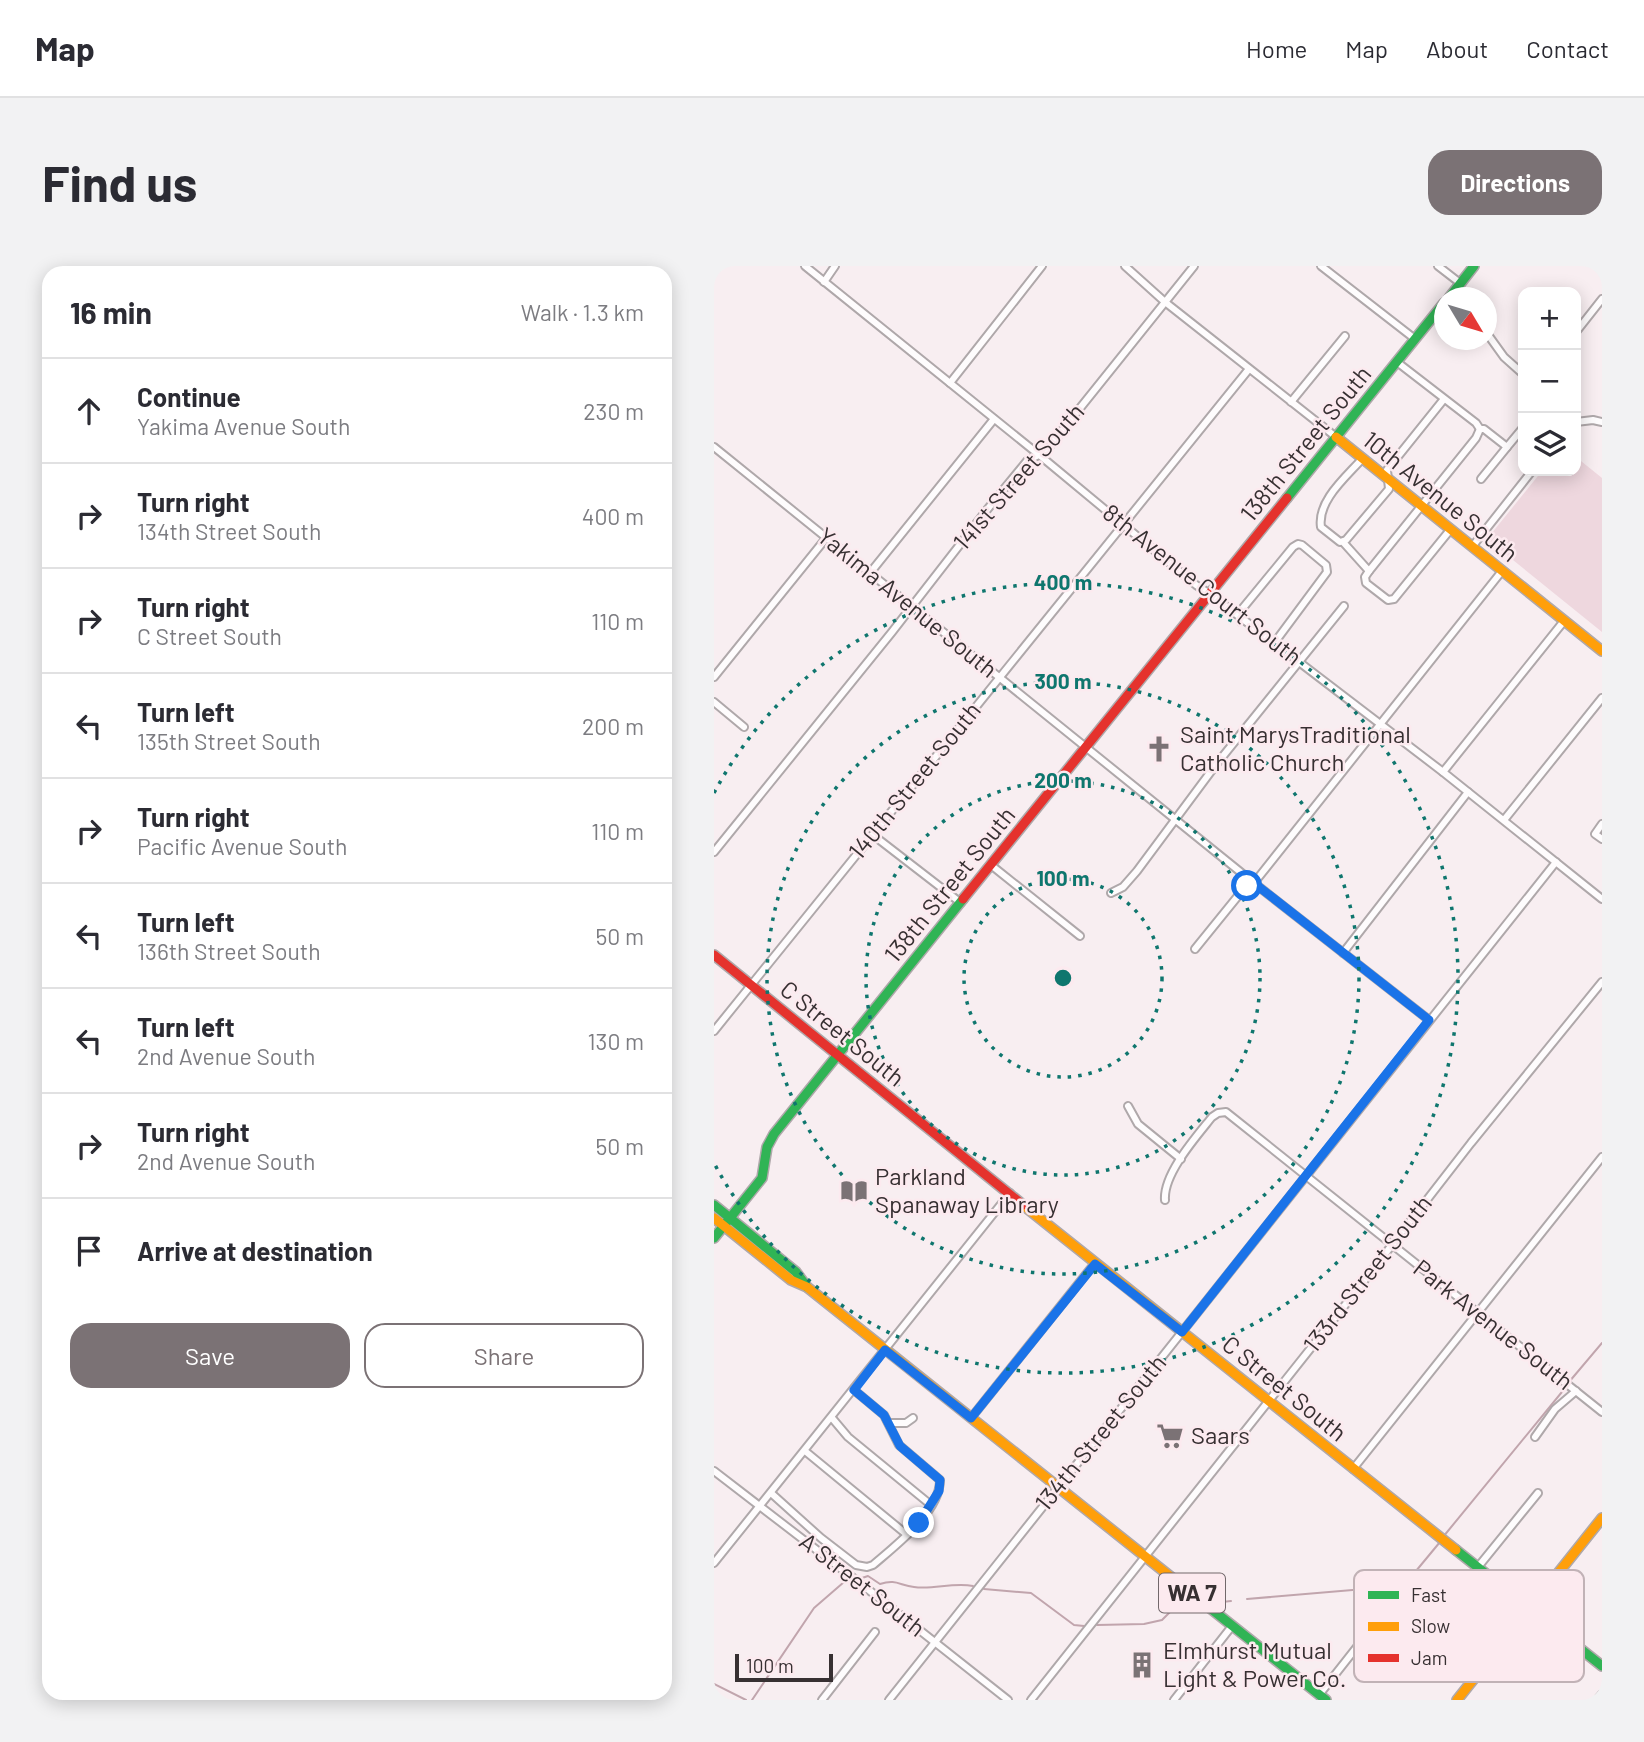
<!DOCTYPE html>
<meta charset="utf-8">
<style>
:root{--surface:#fff;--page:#f2f2f3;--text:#2b2b33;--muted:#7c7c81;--line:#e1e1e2;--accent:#7b7275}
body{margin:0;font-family:Barlow,sans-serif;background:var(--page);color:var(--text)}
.controls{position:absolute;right:21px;top:21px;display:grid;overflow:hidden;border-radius:14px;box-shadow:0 4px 18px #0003}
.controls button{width:63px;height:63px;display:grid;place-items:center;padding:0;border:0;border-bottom:2px solid var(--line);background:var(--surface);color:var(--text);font:35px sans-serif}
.compass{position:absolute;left:720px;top:21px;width:63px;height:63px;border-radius:50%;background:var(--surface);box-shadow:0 4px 18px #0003;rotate:128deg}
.scale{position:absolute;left:21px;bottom:18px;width:98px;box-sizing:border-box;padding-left:7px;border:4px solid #373032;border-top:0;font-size:19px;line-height:24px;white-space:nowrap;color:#373032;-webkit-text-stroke:5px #fceaef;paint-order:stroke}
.stop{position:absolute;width:21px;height:21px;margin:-16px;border:5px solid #1a73e8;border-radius:50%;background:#fff}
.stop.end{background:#1a73e8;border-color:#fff;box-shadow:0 2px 7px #0008}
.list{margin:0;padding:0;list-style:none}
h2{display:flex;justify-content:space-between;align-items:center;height:91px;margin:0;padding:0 28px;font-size:30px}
h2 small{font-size:23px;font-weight:400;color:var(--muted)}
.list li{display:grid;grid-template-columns:46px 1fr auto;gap:21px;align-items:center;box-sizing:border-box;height:105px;padding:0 28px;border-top:2px solid var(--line)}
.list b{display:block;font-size:26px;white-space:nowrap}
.list p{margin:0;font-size:23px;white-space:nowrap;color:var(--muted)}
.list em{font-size:23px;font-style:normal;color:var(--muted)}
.actions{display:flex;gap:14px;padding:21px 28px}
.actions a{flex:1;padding:16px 0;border:2px solid var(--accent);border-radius:21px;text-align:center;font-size:24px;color:var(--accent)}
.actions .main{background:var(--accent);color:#fff}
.icon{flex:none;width:38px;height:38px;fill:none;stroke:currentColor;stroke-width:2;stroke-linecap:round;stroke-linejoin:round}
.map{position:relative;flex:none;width:888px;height:1434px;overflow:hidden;border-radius:21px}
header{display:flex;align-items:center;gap:42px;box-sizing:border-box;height:98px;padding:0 35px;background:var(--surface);border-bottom:2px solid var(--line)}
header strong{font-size:33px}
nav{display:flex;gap:38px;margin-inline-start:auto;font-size:24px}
.intro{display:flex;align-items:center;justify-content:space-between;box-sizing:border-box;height:168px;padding:0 42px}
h1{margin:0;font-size:49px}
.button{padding:18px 32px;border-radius:21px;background:var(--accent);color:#fff;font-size:24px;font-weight:700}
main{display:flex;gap:42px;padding:0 42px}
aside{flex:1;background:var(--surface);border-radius:21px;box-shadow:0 4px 18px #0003}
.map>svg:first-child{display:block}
.green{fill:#eed7de}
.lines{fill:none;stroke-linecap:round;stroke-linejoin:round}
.stream{stroke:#c1a5ad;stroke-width:2}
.street-casing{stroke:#afa8aa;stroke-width:10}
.fast-casing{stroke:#afa8aa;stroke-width:12}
.slow-casing{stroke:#afa8aa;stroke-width:12}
.jam-casing{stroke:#afa8aa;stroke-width:12}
.street{stroke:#fefcfd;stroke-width:6}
.fast{stroke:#30b455;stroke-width:9}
.slow{stroke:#ff9f0a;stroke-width:9}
.jam{stroke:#e5322d;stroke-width:9}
.route{stroke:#1a73e8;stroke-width:9}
.ring{fill:none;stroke:#0f766e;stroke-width:3.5;stroke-dasharray:3.5 7}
.labels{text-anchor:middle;stroke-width:5;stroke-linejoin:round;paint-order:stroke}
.shield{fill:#fceaef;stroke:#72686b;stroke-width:2}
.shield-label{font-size:23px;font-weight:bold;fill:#373032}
.street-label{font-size:24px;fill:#373032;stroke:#fceaef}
.poi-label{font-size:24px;fill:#373032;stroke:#fceaef;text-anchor:start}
.key{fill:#fceaef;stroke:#c1b2b6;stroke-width:2}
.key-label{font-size:19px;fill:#373032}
.centre{fill:#0f766e;stroke:#fceaef;stroke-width:3.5}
.ring-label{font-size:21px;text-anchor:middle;font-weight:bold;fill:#0f766e;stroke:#fceaef;stroke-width:5;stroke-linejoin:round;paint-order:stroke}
</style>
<header>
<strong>Map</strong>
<nav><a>Home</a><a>Map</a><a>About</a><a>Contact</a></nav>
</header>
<div class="intro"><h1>Find us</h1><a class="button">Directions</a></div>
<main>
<aside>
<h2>16 min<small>Walk · 1.3 km</small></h2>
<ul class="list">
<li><svg class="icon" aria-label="ahead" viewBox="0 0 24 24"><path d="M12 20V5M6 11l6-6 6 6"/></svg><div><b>Continue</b><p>Yakima Avenue South</p></div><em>230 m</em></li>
<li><svg class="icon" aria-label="right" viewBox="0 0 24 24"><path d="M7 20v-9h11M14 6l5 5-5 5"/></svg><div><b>Turn right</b><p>134th Street South</p></div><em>400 m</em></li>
<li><svg class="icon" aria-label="right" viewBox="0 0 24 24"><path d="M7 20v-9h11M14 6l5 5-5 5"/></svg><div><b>Turn right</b><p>C Street South</p></div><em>110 m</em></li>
<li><svg class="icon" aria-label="left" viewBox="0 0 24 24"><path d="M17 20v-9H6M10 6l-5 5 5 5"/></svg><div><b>Turn left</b><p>135th Street South</p></div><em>200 m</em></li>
<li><svg class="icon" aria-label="right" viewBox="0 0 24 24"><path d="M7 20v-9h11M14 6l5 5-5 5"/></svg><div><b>Turn right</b><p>Pacific Avenue South</p></div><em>110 m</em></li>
<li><svg class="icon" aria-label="left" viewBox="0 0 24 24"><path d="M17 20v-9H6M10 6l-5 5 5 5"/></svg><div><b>Turn left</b><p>136th Street South</p></div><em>50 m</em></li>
<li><svg class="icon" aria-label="left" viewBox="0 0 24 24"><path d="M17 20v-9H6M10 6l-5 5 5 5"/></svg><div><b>Turn left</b><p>2nd Avenue South</p></div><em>130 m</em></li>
<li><svg class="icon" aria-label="right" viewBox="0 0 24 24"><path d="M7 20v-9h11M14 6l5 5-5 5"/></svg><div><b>Turn right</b><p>2nd Avenue South</p></div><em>50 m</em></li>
<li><svg class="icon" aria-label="arrive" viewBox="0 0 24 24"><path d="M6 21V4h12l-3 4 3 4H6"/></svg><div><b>Arrive at destination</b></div></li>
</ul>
<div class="actions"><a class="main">Save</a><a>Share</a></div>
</aside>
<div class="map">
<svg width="888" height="1434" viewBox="0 0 888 1434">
<rect width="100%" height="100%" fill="#f8eef1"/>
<polygon class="green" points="862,191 888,212 888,366 773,273 828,205 862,205"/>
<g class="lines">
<g class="stream">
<polyline points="855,1116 888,1077"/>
<polyline points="729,1271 852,1121"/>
<path d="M148,1312l6,-2 12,8c16,-5 19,1 34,3 19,3 39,-5 59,-1"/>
<polyline points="270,1323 317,1327 360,1359 370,1360"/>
<polyline points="533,1333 674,1321 697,1311 726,1276"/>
<polyline points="508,1336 517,1335"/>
<polyline points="383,1359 430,1358 448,1354 458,1344 475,1340"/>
<polyline points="0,1418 32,1434"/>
<polyline points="38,1434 100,1342 130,1316 135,1315"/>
</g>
<g class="street-casing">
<g id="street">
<polyline points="91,0 324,188 482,319 496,328 729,506 888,633"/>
<polyline points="411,0 451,36 622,171"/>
<polyline points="607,0 701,73"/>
<polyline points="724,0 746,17"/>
<polyline points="110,16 121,0"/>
<polyline points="772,66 790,91 809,108"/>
<polyline points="862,66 888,33"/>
<polyline points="683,96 762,157 766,163 770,163 793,181 808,163"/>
<polyline points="236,117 328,0"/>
<polyline points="577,136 631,70"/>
<polyline points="862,156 879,154 888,156"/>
<polyline points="0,181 540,617 715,754"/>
<path d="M648,193c-16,18 -45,42 -41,68l19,15 6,-2 43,-51 -2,-19 57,-71"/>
<polyline points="767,213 793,181"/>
<polyline points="736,264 680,333 674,334 652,317 651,311 655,305 762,172 766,163"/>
<polyline points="629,276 655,305"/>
<polyline points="758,281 818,205"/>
<polyline points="156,307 280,153"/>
<polyline points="524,348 579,281 584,278 588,279 612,299 613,306 561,376"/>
<polyline points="0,411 113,271"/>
<polyline points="0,436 30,461"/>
<polyline points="729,506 850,355"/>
<polyline points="790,554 888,432"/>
<polyline points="888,558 881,568 888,573"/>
<polyline points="159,569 247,637"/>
<polyline points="0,586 178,366 272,245 313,195 332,185 338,177 480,0"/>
<polyline points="277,599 366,670"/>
<polyline points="397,627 409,621 423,605 501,500 630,340"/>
<polyline points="481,683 528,625 540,617 788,305"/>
<polyline points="629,687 754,526"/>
<polyline points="0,765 535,103"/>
<polyline points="414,840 424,858 467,893"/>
<path d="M451,934c-2,-26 31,-63 47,-83l6,-4 8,-1 376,300"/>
<polyline points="118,1152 134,1171 217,1239"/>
<polyline points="257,1152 381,997"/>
<polyline points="176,1157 192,1157 199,1152"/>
<polyline points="821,1171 841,1143 862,1125"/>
<polyline points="91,1185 192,1268"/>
<polyline points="639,1203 888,891"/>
<polyline points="0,1205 151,1321 294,1434"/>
<path d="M57,1227l50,45 35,27 11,2 6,-2c22,-19 67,-53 67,-85l-41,-35 -15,-30 -30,-25"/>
<polyline points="0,1297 296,927"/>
<polyline points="764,1301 824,1227"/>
<polyline points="605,1429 668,1349"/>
<polyline points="108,1434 161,1366"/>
<polyline points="175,1434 842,596"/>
<polyline points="317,1434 643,1024 757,877 888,716"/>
<polyline points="460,1434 518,1360"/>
<polyline points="883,1434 888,1428"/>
</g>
</g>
<g class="fast-casing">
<g id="fast">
<polyline points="735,32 760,0"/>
<polyline points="573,232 730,37"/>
<polyline points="0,939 82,1006 93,1021"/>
<polyline points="0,972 48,912 53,881 60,868 249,633"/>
<polyline points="742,1284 888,1400"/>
<polyline points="467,1319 612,1434"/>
</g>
</g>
<g class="slow-casing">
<g id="slow">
<polyline points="622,171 888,385"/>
<polyline points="309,939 742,1284"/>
<polyline points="0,952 77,1014 93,1021 467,1319"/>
<polyline points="743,1434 888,1252"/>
</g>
</g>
<g class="jam-casing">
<g id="jam">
<polyline points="249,633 573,232"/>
<polyline points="0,689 309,939"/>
</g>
</g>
<use href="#street" class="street"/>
<use href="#fast" class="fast"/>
<use href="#slow" class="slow"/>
<use href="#jam" class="jam"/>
</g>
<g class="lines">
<polyline class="route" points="205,1257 225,1225 226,1214 186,1180 170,1149 140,1124 171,1084 257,1152 381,998 468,1066 715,754 540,617 533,620"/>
</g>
<g class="ring">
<circle cx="349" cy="712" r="99"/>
<circle cx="349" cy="712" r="197"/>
<circle cx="349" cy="712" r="296"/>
<path d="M0 527A395 395 0 1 1 0 897"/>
</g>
<defs>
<g id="church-bare" transform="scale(2.1)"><path d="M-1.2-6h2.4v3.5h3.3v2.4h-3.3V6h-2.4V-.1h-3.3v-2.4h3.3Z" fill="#7b7275" stroke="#fceaef" stroke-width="2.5" paint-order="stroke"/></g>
<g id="library-bare" transform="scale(2.1)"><path d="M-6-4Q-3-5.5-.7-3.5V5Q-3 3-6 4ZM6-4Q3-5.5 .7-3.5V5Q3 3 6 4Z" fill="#7b7275" stroke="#fceaef" stroke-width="2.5" paint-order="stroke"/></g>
<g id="supermarket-bare" transform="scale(2.1)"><path d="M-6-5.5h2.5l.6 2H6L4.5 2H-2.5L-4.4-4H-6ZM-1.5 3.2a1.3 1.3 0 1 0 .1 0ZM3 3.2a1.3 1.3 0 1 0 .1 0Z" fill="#7b7275" stroke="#fceaef" stroke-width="2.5" paint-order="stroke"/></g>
<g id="building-bare" transform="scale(2.1)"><path d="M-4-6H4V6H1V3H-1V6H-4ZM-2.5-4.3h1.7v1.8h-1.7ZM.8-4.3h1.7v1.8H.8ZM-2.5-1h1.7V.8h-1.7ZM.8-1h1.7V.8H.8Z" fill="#7b7275" stroke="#fceaef" stroke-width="2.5" paint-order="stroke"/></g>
</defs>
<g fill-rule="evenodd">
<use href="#church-bare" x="445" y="483"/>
<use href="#library-bare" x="140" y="925"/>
<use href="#supermarket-bare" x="456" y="1170"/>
<use href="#building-bare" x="428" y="1399"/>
</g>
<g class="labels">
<rect class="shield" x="445" y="1307.5" width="66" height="39" rx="5"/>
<g class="shield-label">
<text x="478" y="1335">WA 7</text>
</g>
<g class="street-label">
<text transform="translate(592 178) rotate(-51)" y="8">138th Street South</text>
<text transform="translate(305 211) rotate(-49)" y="8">141st Street South</text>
<text transform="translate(726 231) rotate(39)" y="8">10th Avenue South</text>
<text transform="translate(488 319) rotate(38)" y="8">8th Avenue Court South</text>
<text transform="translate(193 337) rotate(39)" y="8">Yakima Avenue South</text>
<text transform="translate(201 515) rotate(-51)" y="8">140th Street South</text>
<text transform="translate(236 619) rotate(-51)" y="8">138th Street South</text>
<text transform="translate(128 768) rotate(39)" y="8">C Street South</text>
<text transform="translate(654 1008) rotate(-52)" y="8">133rd Street South</text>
<text transform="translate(779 1059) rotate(38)" y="8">Park Avenue South</text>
<text transform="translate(570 1123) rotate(39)" y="8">C Street South</text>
<text transform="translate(387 1167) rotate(-51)" y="8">134th Street South</text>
<text transform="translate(148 1319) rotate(38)" y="8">A Street South</text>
</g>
<g class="poi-label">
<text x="466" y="477">Saint MarysTraditional<tspan x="466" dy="28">Catholic Church</tspan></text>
<text x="161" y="919">Parkland<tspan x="161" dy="28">Spanaway Library</tspan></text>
<text x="477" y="1178">Saars</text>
<text x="449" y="1393">Elmhurst Mutual<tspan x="449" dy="28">Light &amp; Power Co.</tspan></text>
</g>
</g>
<rect x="640" y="1304" width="230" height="112" rx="10" class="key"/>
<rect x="654" y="1325" width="31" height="8" fill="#30b455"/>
<rect x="654" y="1356" width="31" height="9" fill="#ff9f0a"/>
<rect x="654" y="1388" width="31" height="8" fill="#e5322d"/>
<g class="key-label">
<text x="697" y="1336">Fast</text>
<text x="697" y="1367">Slow</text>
<text x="697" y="1399">Jam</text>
</g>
<circle cx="349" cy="712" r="10" class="centre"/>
<g class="ring-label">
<text x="349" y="324">400 m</text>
<text x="349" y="423">300 m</text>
<text x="349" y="522">200 m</text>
<text x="349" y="620">100 m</text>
</g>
</svg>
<div class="controls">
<button>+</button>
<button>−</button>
<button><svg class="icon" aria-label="layers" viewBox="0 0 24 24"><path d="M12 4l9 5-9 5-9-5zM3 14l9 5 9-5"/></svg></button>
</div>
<svg class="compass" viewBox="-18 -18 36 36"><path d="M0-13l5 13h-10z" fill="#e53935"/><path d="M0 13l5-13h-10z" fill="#7c7c81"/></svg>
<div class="scale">100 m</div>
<div class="stop" style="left:533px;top:620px"></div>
<div class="stop end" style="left:205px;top:1257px"></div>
</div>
</main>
